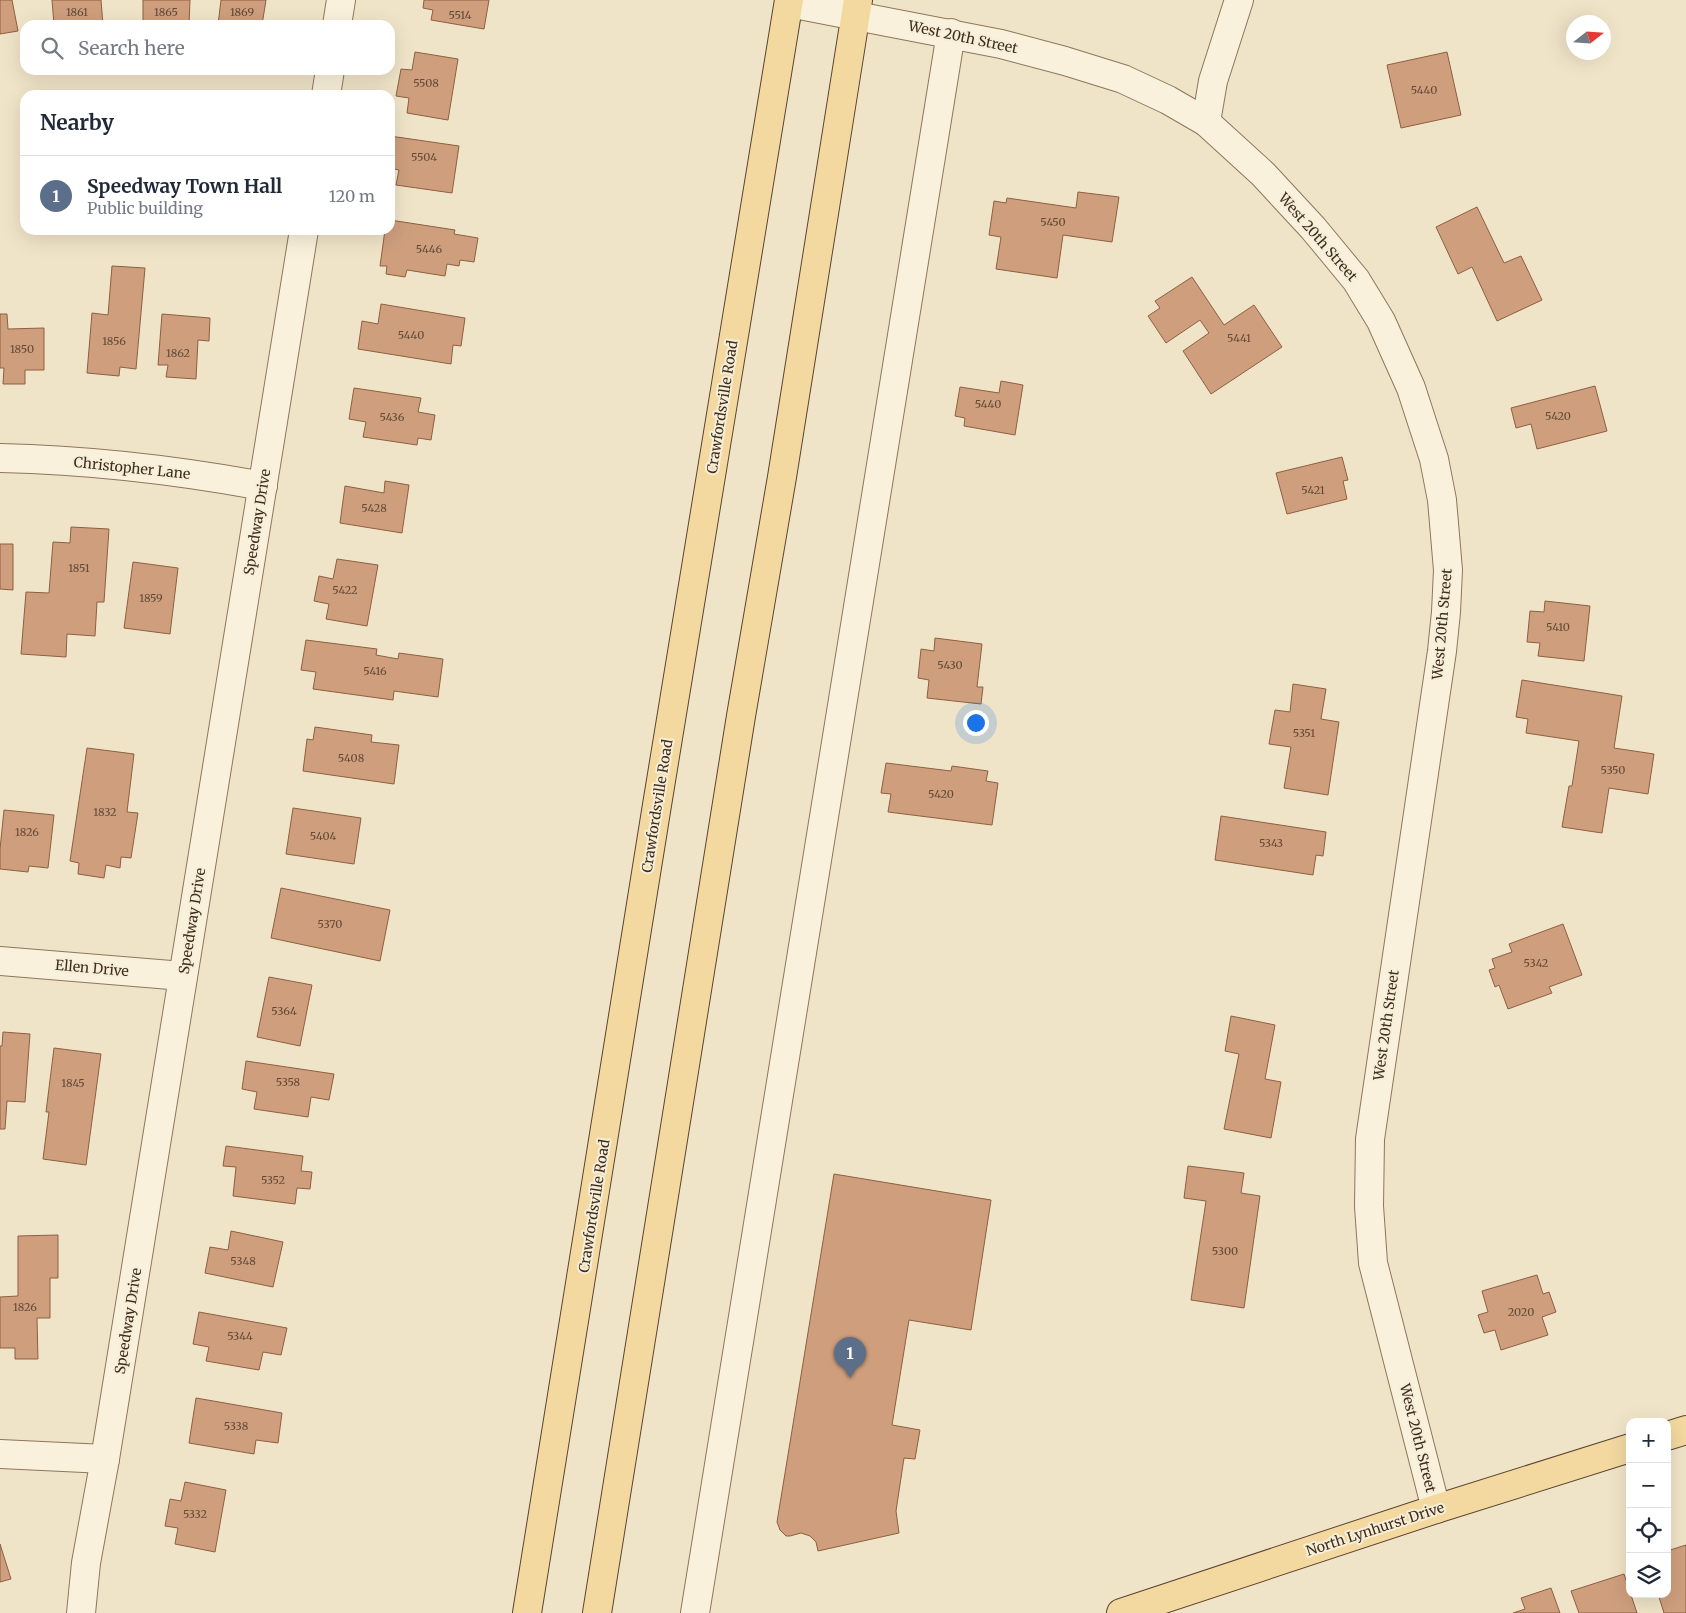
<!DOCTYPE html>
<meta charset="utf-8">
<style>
:root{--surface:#fff;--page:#f2f2f3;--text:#1f2937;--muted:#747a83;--line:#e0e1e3;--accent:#db2777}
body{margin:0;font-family:Merriweather,serif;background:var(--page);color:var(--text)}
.controls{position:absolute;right:15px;bottom:15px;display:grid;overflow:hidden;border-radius:10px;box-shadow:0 5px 20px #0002}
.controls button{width:45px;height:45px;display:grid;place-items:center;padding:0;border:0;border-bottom:1px solid var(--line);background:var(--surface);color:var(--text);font:25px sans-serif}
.compass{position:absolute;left:1566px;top:15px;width:45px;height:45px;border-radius:50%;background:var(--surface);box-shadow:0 5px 20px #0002;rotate:73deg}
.you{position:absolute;left:975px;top:722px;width:18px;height:18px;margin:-12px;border:4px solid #fff;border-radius:50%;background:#1a73e8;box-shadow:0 0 0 8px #1a73e833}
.badge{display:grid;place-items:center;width:32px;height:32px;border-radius:50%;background:var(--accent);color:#fff;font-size:16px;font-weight:700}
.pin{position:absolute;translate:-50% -41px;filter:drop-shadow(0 1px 2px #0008)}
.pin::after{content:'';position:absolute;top:26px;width:18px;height:15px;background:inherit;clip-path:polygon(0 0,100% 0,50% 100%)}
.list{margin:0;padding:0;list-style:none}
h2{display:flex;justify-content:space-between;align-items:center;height:65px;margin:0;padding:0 20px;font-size:21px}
h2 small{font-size:16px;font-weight:400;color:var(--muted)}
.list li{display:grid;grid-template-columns:32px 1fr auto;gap:15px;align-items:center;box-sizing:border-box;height:80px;padding:0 20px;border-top:1px solid var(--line)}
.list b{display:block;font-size:19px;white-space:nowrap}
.list p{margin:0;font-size:16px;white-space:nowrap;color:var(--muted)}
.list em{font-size:16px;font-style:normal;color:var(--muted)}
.icon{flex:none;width:28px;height:28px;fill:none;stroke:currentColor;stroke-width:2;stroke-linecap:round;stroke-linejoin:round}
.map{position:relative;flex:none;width:1686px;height:1613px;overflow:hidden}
.search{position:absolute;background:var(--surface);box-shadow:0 5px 20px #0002;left:20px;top:20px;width:375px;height:55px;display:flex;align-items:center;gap:12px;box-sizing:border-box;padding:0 18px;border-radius:15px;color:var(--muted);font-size:19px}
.panel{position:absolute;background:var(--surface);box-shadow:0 5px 20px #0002;left:20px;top:90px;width:375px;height:145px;border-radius:15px}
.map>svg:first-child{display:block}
.building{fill:#cf9f7d;stroke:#8d5f41}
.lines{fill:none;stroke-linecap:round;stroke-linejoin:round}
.minor-casing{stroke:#8d765c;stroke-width:30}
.major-casing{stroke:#5b4430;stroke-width:30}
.minor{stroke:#faf1dc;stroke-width:28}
.major{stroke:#f3d9a0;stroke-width:28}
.labels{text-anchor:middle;stroke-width:4;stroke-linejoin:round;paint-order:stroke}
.number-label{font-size:11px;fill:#624a37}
.street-label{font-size:14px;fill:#3d2e20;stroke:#f7eed8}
</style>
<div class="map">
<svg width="1686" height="1613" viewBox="0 0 1686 1613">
<rect width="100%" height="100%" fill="#f0e4c8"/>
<g class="building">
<polygon points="0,0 12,0 18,31 0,34"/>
<polygon points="52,0 101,0 103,25 54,25"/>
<polygon points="143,0 190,0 189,25 143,25"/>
<polygon points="221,0 266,0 262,25 218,25"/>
<polygon points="424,0 489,0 484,29 431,20 433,10 423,8"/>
<polygon points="415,52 458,59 448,120 407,113 409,98 396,96 401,69 412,70"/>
<polygon points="1447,52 1461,115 1401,128 1387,65"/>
<polygon points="390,136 459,146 452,193 396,185 399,170 390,168"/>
<polygon points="1078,192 1119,197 1112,242 1063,235 1057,278 996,269 1001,237 989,235 994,201 1006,203 1007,198 1076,208"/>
<polygon points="1477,207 1504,263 1521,256 1542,300 1497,321 1472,267 1458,274 1436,227"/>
<polygon points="390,220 455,230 454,234 478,238 474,262 460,260 459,266 447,264 445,276 407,270 405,277 386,274 387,266 380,266 385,230 390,230"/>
<polygon points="112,266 145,268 136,369 120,367 119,376 87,373 92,313 108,315"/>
<polygon points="1192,277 1224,325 1254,305 1282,347 1211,394 1183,351 1209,333 1200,320 1166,343 1148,316 1160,308 1155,301"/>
<polygon points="381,304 465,318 461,346 453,345 451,364 358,349 362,321 378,324"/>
<polygon points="0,314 7,314 8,329 44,328 44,370 25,370 25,384 3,384 4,368 0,368"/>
<polygon points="162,314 210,318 209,341 198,340 196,379 166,377 168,365 158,365"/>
<polygon points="1001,381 1023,385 1015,435 964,426 965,418 955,416 960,387 999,393"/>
<polygon points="1595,386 1607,431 1537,449 1531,424 1516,428 1511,408"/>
<polygon points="354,388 421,398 418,412 435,415 431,440 418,438 417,445 363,437 366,422 349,419"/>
<polygon points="1342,457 1348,480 1343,481 1347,499 1287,514 1276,473"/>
<polygon points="385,481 409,485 402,533 340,523 345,486 384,493"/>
<polygon points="71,527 109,529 104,602 97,602 95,636 67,634 66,657 21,654 26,592 49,593 53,542 70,543"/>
<polygon points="0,544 13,544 13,590 0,589"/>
<polygon points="337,559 378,565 367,626 326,619 329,604 314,601 319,576 333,579"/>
<polygon points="133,562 178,568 170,634 124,628"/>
<polygon points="1545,601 1590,606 1584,661 1538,656 1540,643 1527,642 1530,611 1544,612"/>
<polygon points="935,638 982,644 977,687 983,687 981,704 927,698 929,680 918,678 921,649 934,651"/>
<polygon points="306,640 377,649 376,655 398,659 399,653 443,659 438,697 394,691 393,700 313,689 316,672 301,670"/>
<polygon points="1522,680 1622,696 1614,748 1654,754 1648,794 1609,788 1602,833 1562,827 1569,786 1572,786 1579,741 1526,733 1528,719 1516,717"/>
<polygon points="1293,684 1326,689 1321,719 1339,722 1328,795 1284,788 1291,747 1269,744 1275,710 1290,712"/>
<polygon points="315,727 372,735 371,742 399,745 394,784 303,771 307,739 313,740"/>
<polygon points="87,748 134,754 127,812 138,813 131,858 121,857 120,868 106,865 104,878 78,874 79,863 70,861"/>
<polygon points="886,763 951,771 952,766 988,771 986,781 998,783 992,825 888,812 891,794 881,793"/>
<polygon points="293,808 361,818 354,864 286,854"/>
<polygon points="4,810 54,815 48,868 29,866 28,872 0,869 0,849"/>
<polygon points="1221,816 1326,832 1323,856 1316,855 1313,875 1215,860"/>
<polygon points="281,888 390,910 380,961 271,938"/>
<polygon points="1563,924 1582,975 1549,987 1552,993 1508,1009 1499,985 1495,987 1489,970 1495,968 1492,959 1512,952 1509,944"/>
<polygon points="269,977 312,985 300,1046 257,1037"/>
<polygon points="1231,1016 1275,1025 1265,1079 1281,1082 1271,1138 1224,1129 1239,1054 1225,1051"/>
<polygon points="3,1032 30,1034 25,1102 7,1101 5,1129 0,1129 0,1046 2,1046"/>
<polygon points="54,1048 101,1054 86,1165 43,1159 49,1112 46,1112"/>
<polygon points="246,1061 334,1074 329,1100 311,1097 308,1117 254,1109 257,1092 242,1089"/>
<polygon points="226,1146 303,1156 301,1171 312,1172 310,1189 297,1188 295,1204 233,1196 236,1167 223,1166"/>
<polygon points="1188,1166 1244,1173 1241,1193 1260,1196 1244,1308 1191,1300 1206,1201 1184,1198"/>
<polygon points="834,1174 991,1200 971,1330 909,1320 892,1425 920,1430 915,1459 904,1458 896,1511 899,1533 818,1551 816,1542 810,1536 801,1533 790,1536 786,1536 780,1530 777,1522"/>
<polygon points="231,1231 283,1242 273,1287 205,1273 210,1247 228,1250"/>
<polygon points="58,1235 58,1278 50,1278 50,1318 37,1318 38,1359 15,1359 15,1348 0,1348 0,1297 18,1296 18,1236"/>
<polygon points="1537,1275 1543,1294 1549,1292 1556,1312 1542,1317 1548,1335 1501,1350 1495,1330 1484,1333 1478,1315 1488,1312 1482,1291"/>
<polygon points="199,1312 287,1328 281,1355 263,1352 259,1370 206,1361 209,1347 193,1344"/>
<polygon points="196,1398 282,1413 278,1443 256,1440 254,1454 189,1443"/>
<polygon points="185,1482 226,1490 215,1552 175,1544 178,1528 165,1526 170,1499 181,1501"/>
<polygon points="0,1544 11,1579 0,1582"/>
<polygon points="1686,1545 1686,1613 1664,1613 1658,1594 1667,1594 1667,1551"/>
<polygon points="1624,1574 1637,1613 1579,1613 1571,1591"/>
<polygon points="1551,1588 1560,1613 1513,1613 1525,1609 1521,1598"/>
</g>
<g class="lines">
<g class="minor-casing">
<g id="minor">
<polyline points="789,3 1001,44 1065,61 1123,79 1168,100 1206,122 1263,174 1313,228 1356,280 1381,321 1411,388 1434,459 1442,500 1448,570 1446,612 1442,651 1370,1139 1369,1206 1373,1263 1436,1509"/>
<polyline points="337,25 341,0"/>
<polyline points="326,95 330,70"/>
<polyline points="1206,122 1213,81 1239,0"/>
<path d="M0,458c88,2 176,12 263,28"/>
<polyline points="0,961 183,976"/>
<polyline points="0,1454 105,1459"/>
<polyline points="81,1613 86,1563 105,1459 304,230"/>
<polyline points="695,1613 951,33"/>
</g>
</g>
<g class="major-casing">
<g id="major">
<polyline points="1667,1436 1686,1430"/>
<polyline points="527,1613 657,805 789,0"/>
<polyline points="597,1613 741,716 782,477 858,0"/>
<polyline points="1121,1613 1436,1509 1630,1448"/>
</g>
</g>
<use href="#minor" class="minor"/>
<use href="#major" class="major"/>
</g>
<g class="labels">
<g class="number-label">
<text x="77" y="16">1861</text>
<text x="166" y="16">1865</text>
<text x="242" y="16">1869</text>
<text x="460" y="19">5514</text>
<text x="426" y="87">5508</text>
<text x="1424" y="94">5440</text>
<text x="424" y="161">5504</text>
<text x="1053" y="226">5450</text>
<text x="429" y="253">5446</text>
<text x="411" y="339">5440</text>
<text x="1239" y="342">5441</text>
<text x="114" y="345">1856</text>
<text x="22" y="353">1850</text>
<text x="178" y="357">1862</text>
<text x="988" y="408">5440</text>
<text x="1558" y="420">5420</text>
<text x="392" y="421">5436</text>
<text x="1313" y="494">5421</text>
<text x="374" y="512">5428</text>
<text x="79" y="572">1851</text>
<text x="345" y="594">5422</text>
<text x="151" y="602">1859</text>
<text x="1558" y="631">5410</text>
<text x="950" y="669">5430</text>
<text x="375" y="675">5416</text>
<text x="1304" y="737">5351</text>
<text x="351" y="762">5408</text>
<text x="1613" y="774">5350</text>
<text x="941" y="798">5420</text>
<text x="105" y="816">1832</text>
<text x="27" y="836">1826</text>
<text x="323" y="840">5404</text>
<text x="1271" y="847">5343</text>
<text x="330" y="928">5370</text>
<text x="1536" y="967">5342</text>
<text x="284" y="1015">5364</text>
<text x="288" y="1086">5358</text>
<text x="73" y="1087">1845</text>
<text x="273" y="1184">5352</text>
<text x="1225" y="1255">5300</text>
<text x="243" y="1265">5348</text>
<text x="25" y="1311">1826</text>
<text x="1521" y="1316">2020</text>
<text x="240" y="1340">5344</text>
<text x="236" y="1430">5338</text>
<text x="195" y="1518">5332</text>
</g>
<g class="street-label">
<text transform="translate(963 37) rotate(12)" y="5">West 20th Street</text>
<text transform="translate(1318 237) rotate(49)" y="5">West 20th Street</text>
<text transform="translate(722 407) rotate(-81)" y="5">Crawfordsville Road</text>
<text transform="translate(132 468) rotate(6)" y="5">Christopher Lane</text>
<text transform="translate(257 522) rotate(-81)" y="5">Speedway Drive</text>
<text transform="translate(1442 624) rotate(-85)" y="5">West 20th Street</text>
<text transform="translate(657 806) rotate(-81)" y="5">Crawfordsville Road</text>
<text transform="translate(192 921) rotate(-81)" y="5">Speedway Drive</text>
<text transform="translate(92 968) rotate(5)" y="5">Ellen Drive</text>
<text transform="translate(1386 1025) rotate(-82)" y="5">West 20th Street</text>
<text transform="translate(594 1206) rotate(-81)" y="5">Crawfordsville Road</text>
<text transform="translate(128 1321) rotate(-81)" y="5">Speedway Drive</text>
<text transform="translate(1418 1438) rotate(76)" y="5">West 20th Street</text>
<text transform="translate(1375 1529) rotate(-18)" y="5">North Lynhurst Drive</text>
</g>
</g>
</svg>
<div class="controls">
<button>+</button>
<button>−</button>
<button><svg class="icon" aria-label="locate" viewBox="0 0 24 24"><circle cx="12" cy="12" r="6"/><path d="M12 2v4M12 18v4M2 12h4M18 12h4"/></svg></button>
<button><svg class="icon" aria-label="layers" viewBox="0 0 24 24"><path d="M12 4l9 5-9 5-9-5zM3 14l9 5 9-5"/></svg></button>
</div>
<svg class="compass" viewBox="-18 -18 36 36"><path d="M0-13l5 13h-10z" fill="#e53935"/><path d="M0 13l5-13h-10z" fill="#747a83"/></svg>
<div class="you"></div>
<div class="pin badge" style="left:850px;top:1378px;background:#5c6f8a">1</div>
<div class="search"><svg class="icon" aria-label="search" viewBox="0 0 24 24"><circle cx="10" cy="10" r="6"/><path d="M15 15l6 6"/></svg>Search here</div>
<section class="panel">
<h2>Nearby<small></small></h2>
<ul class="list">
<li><span class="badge" style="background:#5c6f8a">1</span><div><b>Speedway Town Hall</b><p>Public building</p></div><em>120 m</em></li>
</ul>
</section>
</div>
